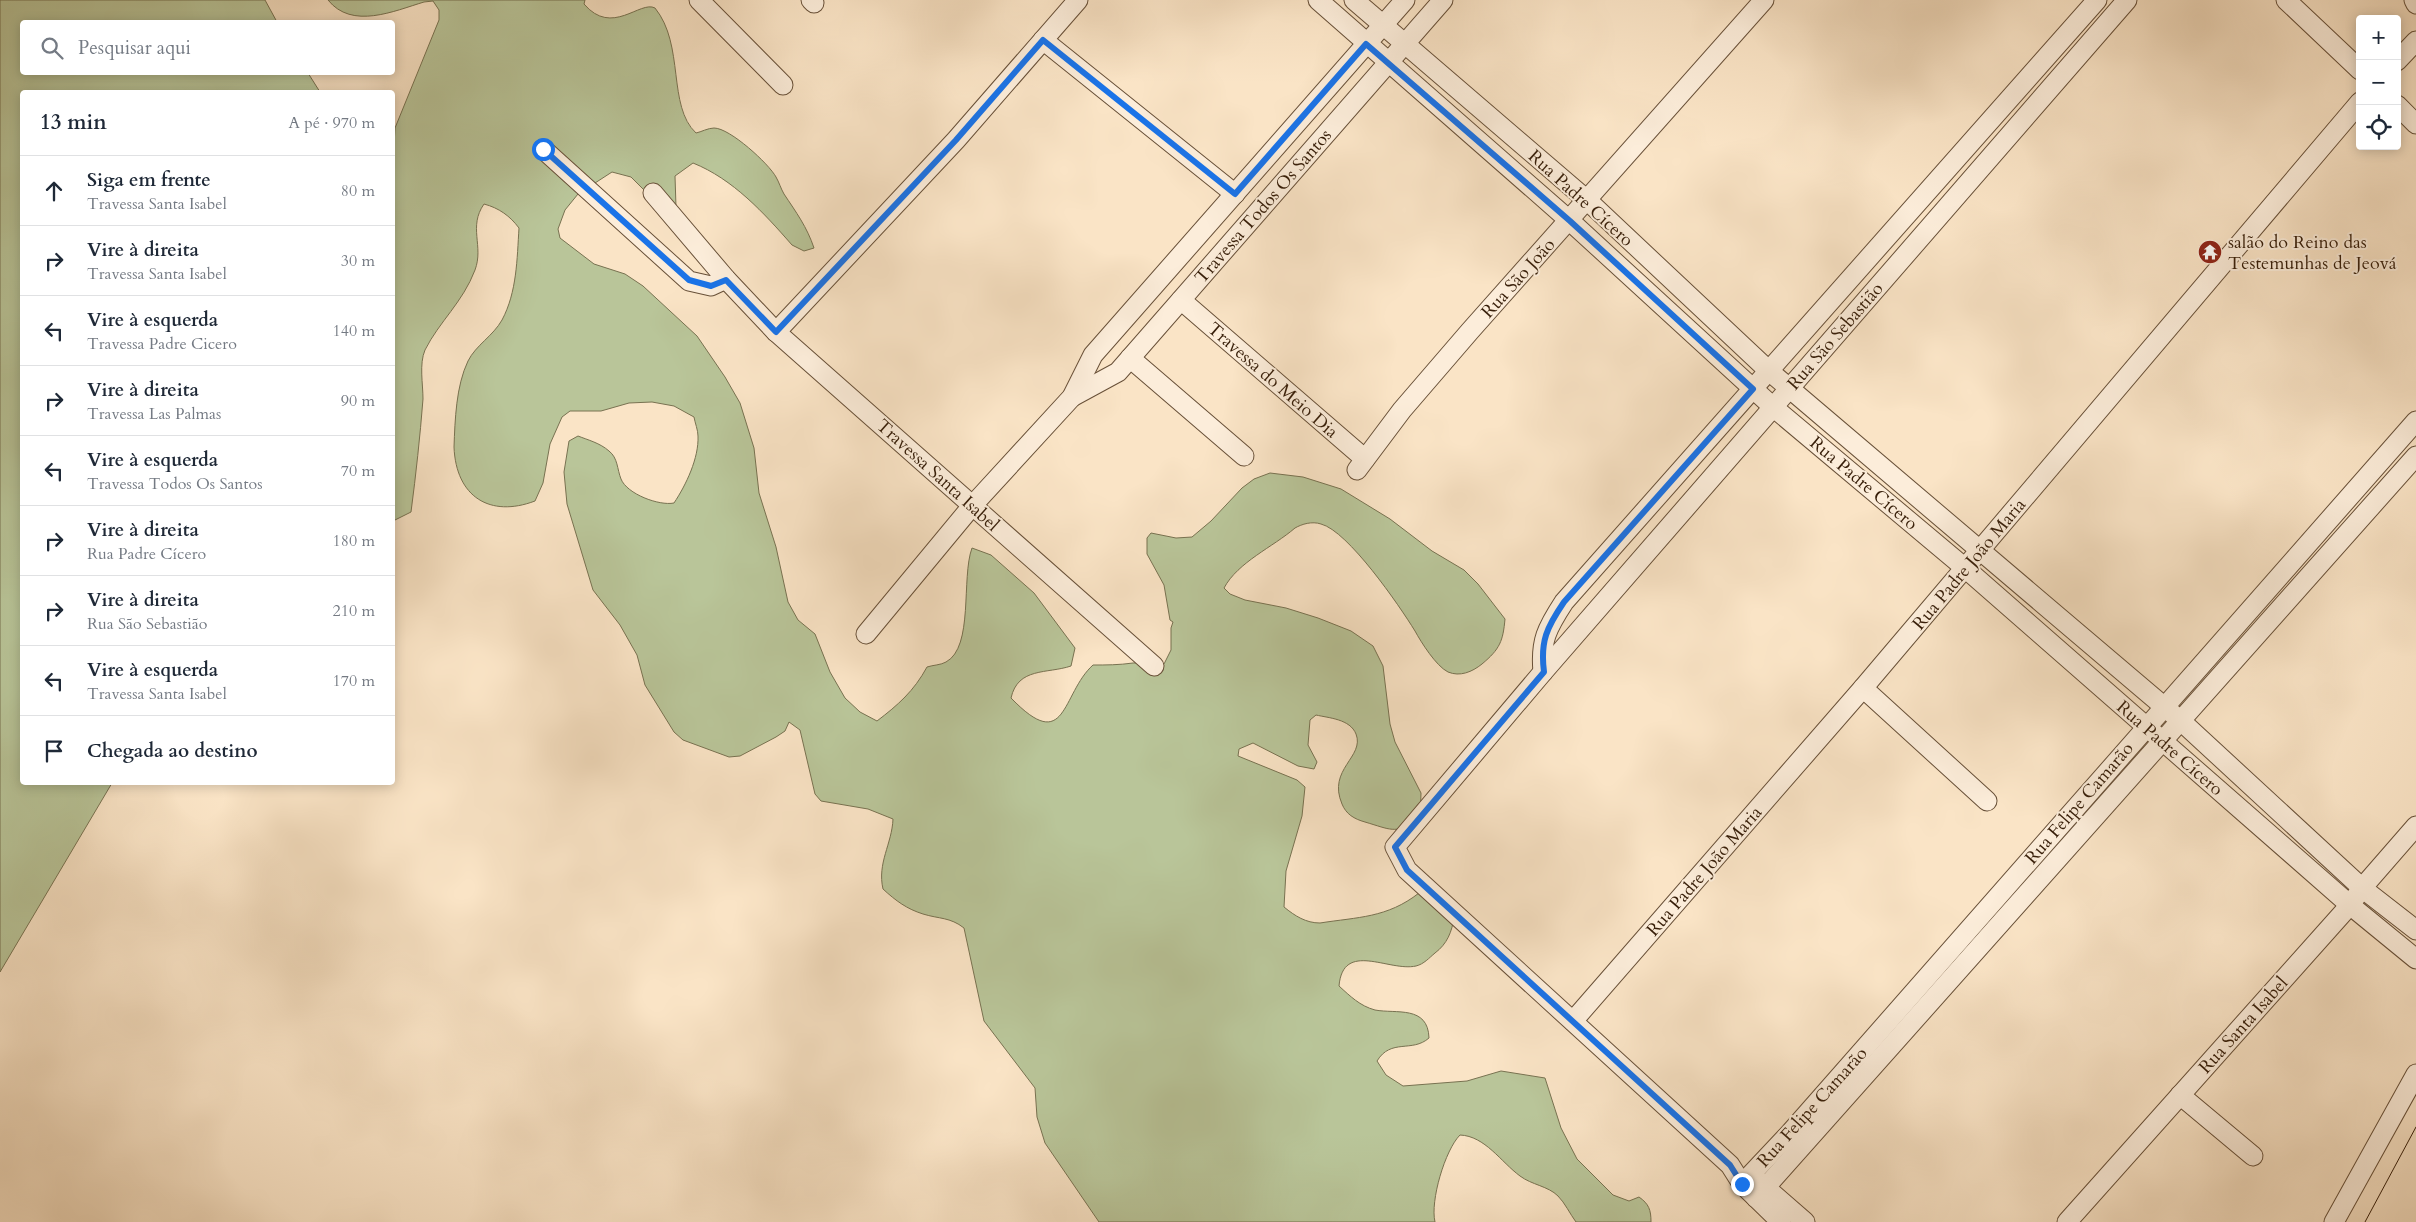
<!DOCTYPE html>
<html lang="pt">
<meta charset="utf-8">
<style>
:root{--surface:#fff;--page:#f2f2f3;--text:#1f2937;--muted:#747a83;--line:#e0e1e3}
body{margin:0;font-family:Cardo,serif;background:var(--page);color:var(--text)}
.controls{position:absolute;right:15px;top:15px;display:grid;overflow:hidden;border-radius:5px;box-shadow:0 2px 12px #0003}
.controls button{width:45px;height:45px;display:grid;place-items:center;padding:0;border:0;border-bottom:1px solid var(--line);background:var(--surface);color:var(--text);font:25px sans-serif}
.stop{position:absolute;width:15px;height:15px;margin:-11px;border:4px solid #1a73e8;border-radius:50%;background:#fff}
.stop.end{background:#1a73e8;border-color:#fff;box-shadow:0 1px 5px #0008}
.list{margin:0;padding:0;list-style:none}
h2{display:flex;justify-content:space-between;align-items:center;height:65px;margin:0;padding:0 20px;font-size:21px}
h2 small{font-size:16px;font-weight:400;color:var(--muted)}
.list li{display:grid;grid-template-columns:32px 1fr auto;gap:15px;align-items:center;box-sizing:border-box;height:70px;padding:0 20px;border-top:1px solid var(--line)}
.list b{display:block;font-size:19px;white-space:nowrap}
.list p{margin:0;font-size:16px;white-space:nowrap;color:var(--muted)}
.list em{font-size:16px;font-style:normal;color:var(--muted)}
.icon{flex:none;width:28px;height:28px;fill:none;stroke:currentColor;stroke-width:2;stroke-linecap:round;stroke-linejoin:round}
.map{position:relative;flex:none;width:2416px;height:1222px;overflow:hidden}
.search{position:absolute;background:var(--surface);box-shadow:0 2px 12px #0003;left:20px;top:20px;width:375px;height:55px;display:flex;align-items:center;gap:12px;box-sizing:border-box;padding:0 18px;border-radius:5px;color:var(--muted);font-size:19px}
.panel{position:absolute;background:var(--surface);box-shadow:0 2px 12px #0003;left:20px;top:90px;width:375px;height:695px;border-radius:5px}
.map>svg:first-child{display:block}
.green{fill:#b9c599;stroke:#787251}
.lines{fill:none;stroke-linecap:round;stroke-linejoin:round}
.street-casing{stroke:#685038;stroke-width:21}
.street{stroke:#fcedda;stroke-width:19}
.tram{stroke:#371e09;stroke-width:1}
.route{stroke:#1a73e8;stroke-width:6}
.labels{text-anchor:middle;stroke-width:4;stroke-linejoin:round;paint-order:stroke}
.street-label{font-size:18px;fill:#371e09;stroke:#fcedda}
.poi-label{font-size:18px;fill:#371e09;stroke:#fcedda;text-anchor:start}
</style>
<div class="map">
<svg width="2416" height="1222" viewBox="0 0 2416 1222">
<rect width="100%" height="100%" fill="#fae4c6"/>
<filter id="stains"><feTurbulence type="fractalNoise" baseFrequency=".004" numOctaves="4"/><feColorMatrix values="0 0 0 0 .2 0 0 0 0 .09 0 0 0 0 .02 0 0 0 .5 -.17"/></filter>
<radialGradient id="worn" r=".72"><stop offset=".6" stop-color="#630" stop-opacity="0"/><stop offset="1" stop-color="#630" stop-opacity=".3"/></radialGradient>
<g class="green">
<polygon points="0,0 265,0 277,22 22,22 22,72 308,73 320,92 22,92 22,782 112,783 0,972"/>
<path d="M328,0h257l-1,4c28,33 56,-4 71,4 30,37 12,98 41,125 5,-1 12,-5 18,-5 16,0 55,36 62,49 3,5 5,12 8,17 12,18 23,33 30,54l-10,3 -12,-6c-28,-32 -59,-66 -99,-82l-18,13 1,31 -31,-16 -14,-14 -19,-5 -34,22 -13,16 -7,19 2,9 34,26 31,10 18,12 54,50 28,41 15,26 14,45 5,45 17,54 12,55 10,18 17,14 15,38 15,26 15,14 17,9c21,-16 37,-30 50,-54 6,-2 14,-2 19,-5 28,-15 15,-84 26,-114l19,7 43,38 41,55 -4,18c-24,8 -53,1 -60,32 56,58 50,-4 82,-33 13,0 26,0 40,-2 11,-1 17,5 31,1l7,-14v-22l2,-6 -3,-2 -6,-35 -17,-31v-16l4,-5 25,5 16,-1 19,-16 31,-33 12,-9 16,-6 33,4 38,12 49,30 42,32 32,19 14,14 27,35c-2,22 -5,30 -23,45 -10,8 -22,13 -34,8 -12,-6 -27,-30 -33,-41 -16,-26 -67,-100 -94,-107 -9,-3 -19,0 -26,4 -22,19 -57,34 -71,60l6,6 15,6 41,8 32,10 33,13 22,15 10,20 7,58 5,18 26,51 -1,30c-28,10 -28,7 -55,-1 -11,-3 -19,-8 -23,-18 -15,-35 23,-47 14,-70 -6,-15 -27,-16 -40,-19l-6,5 -2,25 9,17 -3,7 -16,-3 -45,-23 -14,6 -1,7 59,24 8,7 -3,29 -16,55 -2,36c11,9 22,16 36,16 38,-6 67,-5 99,-30l35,24c-2,15 -7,27 -19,36 -6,5 -11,11 -19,13 -27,6 -73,-26 -77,20 11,10 21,20 36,24 21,4 53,-5 54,28 -17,15 -38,0 -52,23l9,14 17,11 64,-5 34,-10 44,7 16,50 16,31 36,36 16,6 10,-4c10,7 12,13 12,25h-75c-6,-8 -11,-19 -18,-26 -10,-10 -26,-11 -38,-20 -19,-14 -35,-40 -60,-41 -15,15 -30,66 -25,87h-336l-54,-79 -8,-26 -2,-29 -51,-67 -20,-93c-14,-11 -25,-9 -41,-14 -16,-5 -27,-13 -40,-25 -6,-26 9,-45 10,-70l-25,-10 -47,-8 -6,-7 -15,-64 -11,-8 -4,9 -9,6 -36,19 -11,1 -46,-17 -9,-8 -29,-47 -8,-30 -17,-30 -27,-35 -26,-86 -3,-32 5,-31 9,-5c10,4 22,7 31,15 9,7 8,18 12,28 6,15 38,27 53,24 12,-18 25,-45 24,-67 0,-6 -3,-13 -4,-19l-20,-11 -22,-4 -23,1 -28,8h-31l-8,6 -12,27 -7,39 -8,18c-45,17 -79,-4 -81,-54 1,-27 2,-61 14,-86 8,-16 25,-25 34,-41 15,-28 15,-61 17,-92 -9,-12 -20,-20 -35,-24 -16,23 0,42 -9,66 -12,32 -36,52 -50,80 -6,14 -2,34 -2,49 -3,38 -7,75 -12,113l-18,9 -1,-340 3,-53 44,-108v-10l-6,-9 -9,1c-30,9 -72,28 -96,-2z"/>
</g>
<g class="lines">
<g class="street-casing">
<g id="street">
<polyline points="699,0 783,85"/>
<polyline points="811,0 814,3"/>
<polyline points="1318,0 1570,221 1773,407 1965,568 2350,905 2416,959"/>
<polyline points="1354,0 1588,201 1769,371 2181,721 2362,888 2416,930"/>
<polyline points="2286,0 2360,70"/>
<polyline points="2414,0 2416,4"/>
<polyline points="1043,40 1235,194"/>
<polyline points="2397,61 2416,41"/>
<polyline points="2397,105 2416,124"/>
<polyline points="543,149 689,281 711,286 726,279"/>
<polyline points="653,193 726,279 776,332 1154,666"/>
<polyline points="1181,300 1365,459"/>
<polyline points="776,332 956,140 1078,0"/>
<polyline points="1130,358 1244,456"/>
<polyline points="1072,397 1118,372 1443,0"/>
<polyline points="1357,470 1402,410 1470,331 1764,0"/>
<polyline points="866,634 972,506 1072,397 1093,355 1405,0"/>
<path d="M1543,672c-3,-31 4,-44 21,-70l533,-602"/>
<polyline points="1863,688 1987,801"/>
<polyline points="1573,1021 1863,688 2360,102"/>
<polyline points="2180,1095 2253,1156"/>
<polyline points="1757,1180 1805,1222"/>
<polyline points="1742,1184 1790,1133 2416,421"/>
<polyline points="1756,1198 2416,456"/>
<polyline points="1781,1222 1742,1184 1730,1165 1407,870 1395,847 1543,672 2127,0"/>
<polyline points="2067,1222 2350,905 2362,888 2416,826"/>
<polyline points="2334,1222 2416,1074"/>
</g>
</g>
<use href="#street" class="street"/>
<polyline class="tram" points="2365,1222 2416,1127"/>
</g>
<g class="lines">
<path class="route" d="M543,149l146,131 22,6 15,-6 50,52 180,-192 87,-100 192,154 131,-150 204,177 183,168 -189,213c-17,25 -24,39 -20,70l-149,175 12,23 323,295 12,19"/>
</g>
<defs>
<g id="temple-disc" transform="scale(1.25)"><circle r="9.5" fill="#8f2418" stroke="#fcedda"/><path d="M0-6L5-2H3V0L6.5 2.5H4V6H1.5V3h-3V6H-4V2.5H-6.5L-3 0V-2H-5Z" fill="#fff"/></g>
</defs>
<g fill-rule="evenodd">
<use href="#temple-disc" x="2210" y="252"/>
</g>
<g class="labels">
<g class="street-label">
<text transform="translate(1581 198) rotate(42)" y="6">Rua Padre Cícero</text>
<text transform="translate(1263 206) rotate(-49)" y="6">Travessa Todos Os Santos</text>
<text transform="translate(1518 278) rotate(-48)" y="6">Rua São João</text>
<text transform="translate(1835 336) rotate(-49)" y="6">Rua São Sebastião</text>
<text transform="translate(1273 380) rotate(41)" y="6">Travessa do Meio Dia</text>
<text transform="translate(938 475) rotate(42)" y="6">Travessa Santa Isabel</text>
<text transform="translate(1864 483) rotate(40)" y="6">Rua Padre Cícero</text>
<text transform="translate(1969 564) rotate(-50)" y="6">Rua Padre João Maria</text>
<text transform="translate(2170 748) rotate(41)" y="6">Rua Padre Cícero</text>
<text transform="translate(2079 803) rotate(-49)" y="6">Rua Felipe Camarão</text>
<text transform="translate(1704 871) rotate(-49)" y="6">Rua Padre João Maria</text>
<text transform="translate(2243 1025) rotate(-48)" y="6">Rua Santa Isabel</text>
<text transform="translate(1812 1107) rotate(-48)" y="6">Rua Felipe Camarão</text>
</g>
<g class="poi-label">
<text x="2228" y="248">salão do Reino das<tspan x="2228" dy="21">Testemunhas de Jeová</tspan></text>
</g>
</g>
<rect width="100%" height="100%" filter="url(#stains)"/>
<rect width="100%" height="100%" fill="url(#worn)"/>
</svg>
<div class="controls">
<button>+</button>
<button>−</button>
<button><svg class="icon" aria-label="locate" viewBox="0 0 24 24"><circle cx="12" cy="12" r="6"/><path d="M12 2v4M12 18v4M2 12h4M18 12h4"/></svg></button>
</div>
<div class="stop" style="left:543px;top:149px"></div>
<div class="stop end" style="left:1742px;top:1184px"></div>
<div class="search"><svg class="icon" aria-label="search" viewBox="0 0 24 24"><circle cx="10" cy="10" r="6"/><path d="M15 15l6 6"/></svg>Pesquisar aqui</div>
<section class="panel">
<h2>13 min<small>A pé · 970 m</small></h2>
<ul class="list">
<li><svg class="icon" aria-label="ahead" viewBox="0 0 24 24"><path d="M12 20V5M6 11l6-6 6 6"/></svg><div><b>Siga em frente</b><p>Travessa Santa Isabel</p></div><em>80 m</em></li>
<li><svg class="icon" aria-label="right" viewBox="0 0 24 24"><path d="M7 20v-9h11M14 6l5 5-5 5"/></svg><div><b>Vire à direita</b><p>Travessa Santa Isabel</p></div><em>30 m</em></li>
<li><svg class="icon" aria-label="left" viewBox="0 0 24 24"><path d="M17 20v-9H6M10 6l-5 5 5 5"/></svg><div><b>Vire à esquerda</b><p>Travessa Padre Cicero</p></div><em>140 m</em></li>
<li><svg class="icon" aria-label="right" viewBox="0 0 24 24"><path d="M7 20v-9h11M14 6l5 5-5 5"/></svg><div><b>Vire à direita</b><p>Travessa Las Palmas</p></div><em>90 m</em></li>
<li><svg class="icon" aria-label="left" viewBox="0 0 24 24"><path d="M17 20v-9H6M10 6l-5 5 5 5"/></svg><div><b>Vire à esquerda</b><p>Travessa Todos Os Santos</p></div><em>70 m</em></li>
<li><svg class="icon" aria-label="right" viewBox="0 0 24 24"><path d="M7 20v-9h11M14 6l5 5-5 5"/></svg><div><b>Vire à direita</b><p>Rua Padre Cícero</p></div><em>180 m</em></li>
<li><svg class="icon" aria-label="right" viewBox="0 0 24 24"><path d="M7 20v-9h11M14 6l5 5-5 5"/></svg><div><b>Vire à direita</b><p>Rua São Sebastião</p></div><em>210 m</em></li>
<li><svg class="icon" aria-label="left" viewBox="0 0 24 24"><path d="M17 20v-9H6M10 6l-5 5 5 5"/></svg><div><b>Vire à esquerda</b><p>Travessa Santa Isabel</p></div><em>170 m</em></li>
<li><svg class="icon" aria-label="arrive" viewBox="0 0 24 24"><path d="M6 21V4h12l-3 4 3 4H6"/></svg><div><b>Chegada ao destino</b></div></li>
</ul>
</section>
</div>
